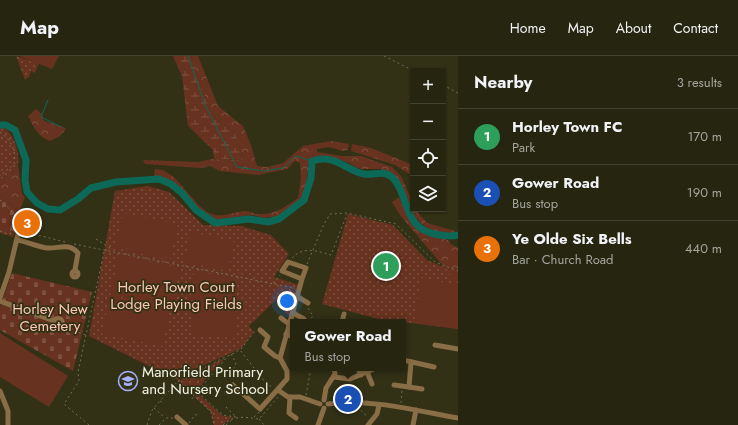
<!DOCTYPE html>
<meta charset="utf-8">
<style>
:root{--surface:#262510;--page:#2e2d19;--text:#f1f3f6;--muted:#a4a59f;--line:#424230;--accent:#b45309}
body{margin:0;font-family:Jost,sans-serif;background:var(--page);color:var(--text)}
.controls{position:absolute;right:12px;top:12px;display:grid;overflow:hidden;border-radius:0px;box-shadow:0 1px 3px #0004}
.controls button{width:36px;height:36px;display:grid;place-items:center;padding:0;border:0;border-bottom:1px solid var(--line);background:var(--surface);color:var(--text);font:20px sans-serif}
.you{position:absolute;left:287px;top:245px;width:14px;height:14px;margin:-10px;border:3px solid #fff;border-radius:50%;background:#1a73e8;box-shadow:0 0 0 6px #1a73e833}
.badge{display:grid;place-items:center;width:26px;height:26px;border-radius:50%;background:var(--accent);color:#fff;font-size:13px;font-weight:700}
.pin{position:absolute;translate:-50% -50%;border:2px solid #fff;box-shadow:0 1px 4px #0006}
.popup{position:absolute;left:290px;top:263px;width:116px;height:52px;box-sizing:border-box;display:grid;place-content:center;border-radius:0px;background:var(--surface);filter:drop-shadow(0 1px 3px #0005);font-size:13px;white-space:nowrap;color:var(--muted)}
.popup b{font-size:15px;color:var(--text)}
.popup::after{content:'';position:absolute;left:50%;top:100%;margin-left:-8px;border:8px solid transparent;border-top-color:var(--surface)}
.list{margin:0;padding:0;list-style:none}
h2{display:flex;justify-content:space-between;align-items:center;height:52px;margin:0;padding:0 16px;font-size:17px}
h2 small{font-size:13px;font-weight:400;color:var(--muted)}
.list li{display:grid;grid-template-columns:26px 1fr auto;gap:12px;align-items:center;box-sizing:border-box;height:56px;padding:0 16px;border-top:1px solid var(--line)}
.list b{display:block;font-size:15px;white-space:nowrap}
.list p{margin:0;font-size:13px;white-space:nowrap;color:var(--muted)}
.list em{font-size:13px;font-style:normal;color:var(--muted)}
.icon{flex:none;width:22px;height:22px;fill:none;stroke:currentColor;stroke-width:2;stroke-linecap:round;stroke-linejoin:round}
.map{position:relative;flex:none;width:458px;height:369px;overflow:hidden}
header{display:flex;align-items:center;gap:24px;box-sizing:border-box;height:56px;padding:0 20px;background:var(--surface);border-bottom:1px solid var(--line)}
header strong{font-size:19px}
nav{display:flex;gap:22px;margin-inline-start:auto;font-size:14px}
main{display:flex}
aside{flex:1;background:var(--surface)}
.map>svg:first-child{display:block}
.grass{fill:url(#grass-dots)}
.forest{fill:url(#forest-crowns)}
.wetland{fill:url(#wetland-marsh)}
.cemetery{fill:url(#cemetery-stones)}
.garden{fill:#67321f}
.lines{fill:none;stroke-linecap:round;stroke-linejoin:round}
.stream{stroke:#0d6957;stroke-width:1}
.river{stroke:#0d6957;stroke-width:7}
.path{stroke:#6f6f57;stroke-width:1;stroke-dasharray:2 3;stroke-linecap:butt}
.minor{stroke:#896d47;stroke-width:5}
.labels{text-anchor:middle;stroke-width:3.5;stroke-linejoin:round;paint-order:stroke}
.park-label{font-size:15px;fill:#ffc8b5;stroke:#323116}
.poi-label{font-size:15px;fill:#f3f3e3;stroke:#323116;text-anchor:start}
</style>
<header>
<strong>Map</strong>
<nav><a>Home</a><a>Map</a><a>About</a><a>Contact</a></nav>
</header>
<main>
<div class="map">
<svg width="458" height="369" viewBox="0 0 458 369">
<defs>
<pattern id="grass-dots" width="8" height="8" patternUnits="userSpaceOnUse"><rect width="8" height="8" fill="#67321f"/><path d="M2 2h.1M6 6h.1" fill="none" stroke="#7d503f" stroke-width="1.8" stroke-linecap="round"/></pattern>
<pattern id="forest-crowns" width="20" height="18" patternUnits="userSpaceOnUse"><rect width="20" height="18" fill="#67321f"/><path d="M2 6a3 3 0 1 1 6 0M12 15a3 3 0 1 1 6 0" fill="none" stroke="#7d503f"/></pattern>
<pattern id="wetland-marsh" width="20" height="14" patternUnits="userSpaceOnUse"><rect width="20" height="14" fill="#67321f"/><path d="M1 5h8M5 5V1M11 12h8M15 12V8" fill="none" stroke="#7d503f"/></pattern>
<pattern id="cemetery-stones" width="16" height="16" patternUnits="userSpaceOnUse"><rect width="16" height="16" fill="#67321f"/><path d="M2 7V4a2 2 0 0 1 4 0v3zM10 15v-3a2 2 0 0 1 4 0v3z" fill="#7d503f"/></pattern>
</defs>
<rect width="100%" height="100%" fill="#323116"/>
<g class="grass">
<polygon points="16,0 39,7 35,17 31,15 29,21 25,24"/>
<path d="M0,71c12,0 21,27 18,37 -2,10 -11,11 -18,16z"/>
<polygon points="148,130 169,136 203,169 241,170 271,179 289,198 274,221 299,229 290,261 283,254 285,252 276,244 249,270 254,276 240,293 193,314 177,324 89,280 115,135"/>
<polygon points="348,158 393,169 427,204 458,217 458,273 379,263 322,248"/>
<polygon points="225,302 208,320 194,339 178,325"/>
<polygon points="197,337 223,360 234,361 222,369 214,369 211,356 195,341"/>
</g>
<g class="forest">
<path d="M191,0h7l20,50 25,20 8,19 6,21 10,1 16,-4 20,-17 28,-5 18,3 -1,6 -5,1 -14,-4 -12,2v3l25,4h19l31,11 9,9 12,27v6h2l12,14 28,8 -2,4c-30,-2 -41,-18 -52,-44 -3,-7 -5,-14 -11,-18 -9,-7 -22,-2 -33,-5 -4,-2 -7,-5 -11,-6 -10,-5 -22,-5 -33,-4l-4,6 -4,28 -4,7 -23,17 -13,2 -13,-3 -38,5 -11,-6 -18,-20 -15,-13 -16,-5 1,-7c23,0 36,36 56,45 10,4 23,-2 33,-3 6,0 12,4 18,3 14,0 25,-8 36,-16l3,-19 -1,-16 -5,-2 -8,8 -29,6 -38,-4 -10,-5 -9,2 -56,-4 -2,-4 56,2 12,-3 32,1 -8,-27 -19,-14 -8,-14z"/>
<path d="M36,53l6,5 1,6c7,4 17,4 23,9l-6,7 -10,5c-12,-4 -16,-14 -22,-25z"/>
<polygon points="352,88 371,92 413,109 413,120 395,109 351,95"/>
<polygon points="18,109 22,138 25,141 19,156 0,138 0,124 14,116"/>
<path d="M399,141c12,26 19,37 49,43l3,4 7,4v32l-4,-1 -54,-64 -8,-13z"/>
</g>
<polygon class="wetland" points="173,0 191,0 208,49 216,63 235,77 243,104 214,103 213,94 188,70 182,20"/>
<g class="cemetery">
<polygon points="0,138 22,159 13,181 0,177"/>
<polygon points="12,217 92,236 73,315 0,274 0,251"/>
</g>
<g class="garden">
<polygon points="19,0 59,0 52,13"/>
<polygon points="123,157 178,168 170,204 115,192"/>
<polygon points="191,176 235,186 228,215 184,206"/>
<polygon points="119,199 180,212 172,250 110,238"/>
<polygon points="194,216 235,221 235,282 192,279"/>
<polygon points="421,222 458,229 458,273 414,266"/>
<polygon points="110,240 170,253 163,290 102,278"/>
<polygon points="0,277 68,320 49,351 0,321"/>
</g>
<g class="lines">
<g class="stream">
<polyline points="188,0 205,49 237,111 263,115 283,112 296,100 312,105"/>
<polyline points="48,44 41,61 61,71"/>
</g>
<path class="river" d="M0,69h6l9,5 11,30 -1,20 2,12 10,11 11,6 12,1 18,-11 13,-11 25,-6 43,-3 12,5 11,9 14,17 19,13 34,-4 19,3 11,-3 25,-19 7,-22 1,-17c23,-8 34,10 52,13 10,2 20,-5 29,4 18,19 8,52 47,57 7,1 12,2 18,0"/>
<g class="path">
<polyline points="384,0 414,15"/>
<polyline points="443,29 458,37"/>
<path d="M0,76c12,8 16,19 14,32l-14,12"/>
<polyline points="0,144 15,158 13,167 17,174"/>
<polyline points="0,175 8,178 15,176"/>
<polyline points="34,178 65,186"/>
<polyline points="96,183 110,192 111,194"/>
<polyline points="74,188 294,232"/>
<path d="M292,202c11,-12 25,-7 39,-3l16,-41"/>
<polyline points="307,208 324,168 330,158 347,157 396,168 435,206 458,215"/>
<polyline points="274,228 280,219"/>
<polyline points="308,266 313,260 308,252"/>
<polyline points="60,270 86,279"/>
<polyline points="241,293 255,275"/>
<polyline points="231,298 236,307 232,317 234,324"/>
<polyline points="178,325 211,356 214,369"/>
<polyline points="170,334 174,338"/>
<polyline points="306,339 311,312"/>
<polyline points="192,343 197,336"/>
<polyline points="160,345 164,348"/>
<polyline points="401,347 402,335"/>
<polyline points="226,351 235,360"/>
<polyline points="357,351 368,361"/>
<polyline points="154,352 165,362"/>
<polyline points="236,361 223,359 197,336 228,300 240,294 264,325 273,332"/>
<polyline points="254,361 259,356"/>
<polyline points="259,363 264,369"/>
<polyline points="189,367 194,360 199,357"/>
<polyline points="89,369 64,348 79,325 78,316 104,196"/>
<polyline points="147,369 152,354 178,325 227,300"/>
<polyline points="159,369 166,362 173,362"/>
<path d="M223,369c11,-10 21,-8 36,-6l20,-23"/>
<polyline points="226,369 233,363"/>
</g>
<g class="minor">
<path d="M18,184c10,2 19,7 29,8 11,1 22,-6 31,5l-3,17"/>
<circle cx="75" cy="218" r="3"/>
<polyline points="298,241 308,247"/>
<polyline points="0,242 9,216 18,178 23,174 31,174 36,167"/>
<polyline points="0,245 54,265"/>
<polyline points="293,257 304,263"/>
<polyline points="281,262 289,268"/>
<circle cx="58" cy="267" r="4.5"/>
<polyline points="342,266 344,258"/>
<polyline points="260,274 268,281 264,291 275,300 280,302"/>
<polyline points="286,278 293,281"/>
<polyline points="435,289 458,293"/>
<polyline points="403,304 434,311"/>
<polyline points="358,312 361,319"/>
<polyline points="367,316 372,328"/>
<polyline points="334,321 350,323 376,312"/>
<polyline points="394,329 409,331 411,306"/>
<polyline points="409,331 422,333"/>
<polyline points="278,334 288,341 300,341 320,348"/>
<polyline points="0,335 8,355 8,369"/>
<polyline points="227,336 233,329 260,353 287,323 287,315 280,302 302,223 282,215 288,206 306,212 302,223"/>
<polyline points="290,341 289,357 296,362"/>
<polyline points="324,344 326,332 335,318 334,312"/>
<path d="M328,348c40,-6 90,7 130,14"/>
<polyline points="177,361 186,369"/>
<polyline points="318,369 324,352"/>
<polyline points="368,369 377,358 379,349"/>
<polyline points="413,369 416,354"/>
</g>
</g>
<defs>
<g id="school-ring" transform="scale(1)"><circle r="9.5" fill="#323116" stroke="#a6b1fc" stroke-width="1.5"/><path d="M0-5L7-2L0 1L-7-2ZM-4 1L0 2.5L4 1V4Q0 6-4 4Z" fill="#a6b1fc"/></g>
</defs>
<g fill-rule="evenodd">
<use href="#school-ring" x="128" y="325"/>
</g>
<g class="labels">
<g class="park-label">
<text x="176" y="236">Horley Town Court<tspan x="176" dy="17">Lodge Playing Fields</tspan></text>
<text x="50" y="258">Horley New<tspan x="50" dy="17">Cemetery</tspan></text>
</g>
<g class="poi-label">
<text x="142" y="321">Manorfield Primary<tspan x="142" dy="17">and Nursery School</tspan></text>
</g>
</g>
</svg>
<div class="controls">
<button>+</button>
<button>−</button>
<button><svg class="icon" aria-label="locate" viewBox="0 0 24 24"><circle cx="12" cy="12" r="6"/><path d="M12 2v4M12 18v4M2 12h4M18 12h4"/></svg></button>
<button><svg class="icon" aria-label="layers" viewBox="0 0 24 24"><path d="M12 4l9 5-9 5-9-5zM3 14l9 5 9-5"/></svg></button>
</div>
<div class="you"></div>
<div class="pin badge" style="left:386px;top:210px;background:#2e9e5b">1</div>
<div class="pin badge" style="left:348px;top:343px;background:#1a4fb4">2</div>
<div class="popup"><b>Gower Road</b>Bus stop</div>
<div class="pin badge" style="left:27px;top:167px;background:#e8710a">3</div>
</div>
<aside>
<h2>Nearby<small>3 results</small></h2>
<ul class="list">
<li><span class="badge" style="background:#2e9e5b">1</span><div><b>Horley Town FC</b><p>Park</p></div><em>170 m</em></li>
<li><span class="badge" style="background:#1a4fb4">2</span><div><b>Gower Road</b><p>Bus stop</p></div><em>190 m</em></li>
<li><span class="badge" style="background:#e8710a">3</span><div><b>Ye Olde Six Bells</b><p>Bar · Church Road</p></div><em>440 m</em></li>
</ul>
</aside>
</main>
